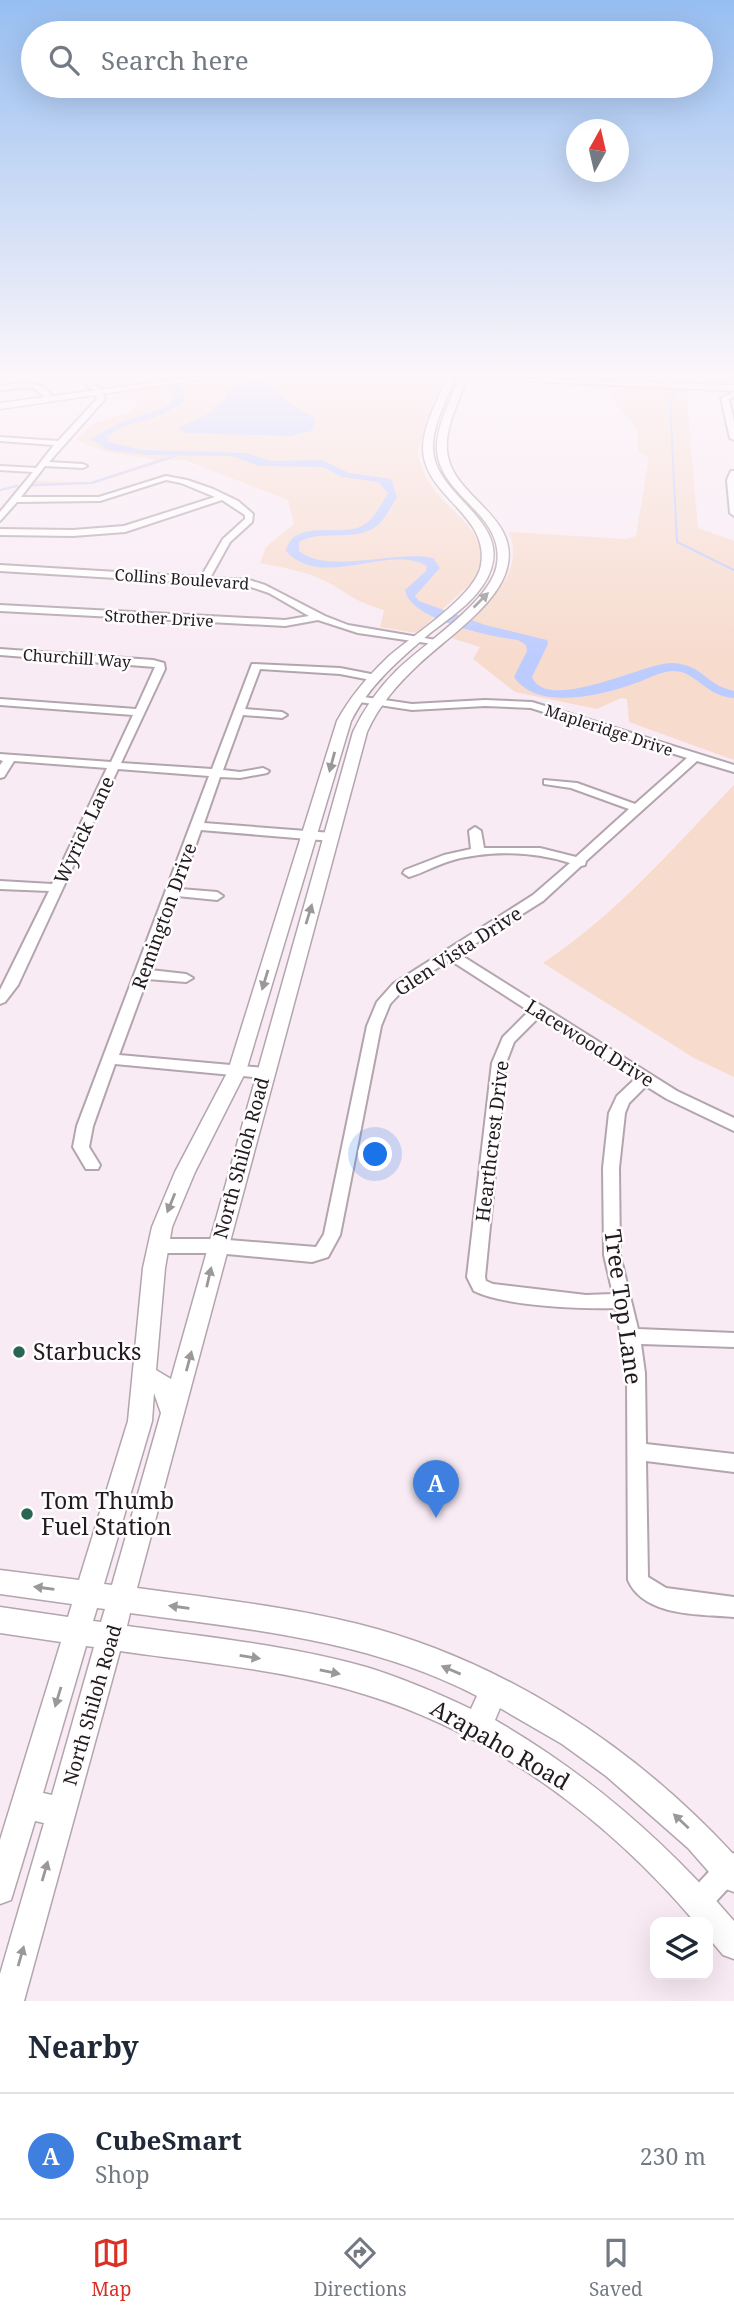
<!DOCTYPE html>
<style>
:root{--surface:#fff;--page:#f6f6f7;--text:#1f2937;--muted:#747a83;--line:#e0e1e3;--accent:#d93025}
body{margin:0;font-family:"Noto Serif",serif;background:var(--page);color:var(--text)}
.controls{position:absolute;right:21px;bottom:21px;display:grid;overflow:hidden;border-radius:14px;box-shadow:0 7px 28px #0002}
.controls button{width:63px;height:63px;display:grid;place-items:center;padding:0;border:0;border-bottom:2px solid var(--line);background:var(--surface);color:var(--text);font:35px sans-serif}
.compass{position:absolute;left:566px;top:119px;width:63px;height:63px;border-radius:50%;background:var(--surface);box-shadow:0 7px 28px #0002;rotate:8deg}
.you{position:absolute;left:376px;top:1155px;width:24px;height:24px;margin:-18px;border:5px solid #fff;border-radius:50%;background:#1a73e8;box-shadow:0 0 0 10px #1a73e833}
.badge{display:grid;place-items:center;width:46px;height:46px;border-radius:50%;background:var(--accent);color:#fff;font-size:23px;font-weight:700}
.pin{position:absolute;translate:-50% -58px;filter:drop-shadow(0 2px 4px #0008)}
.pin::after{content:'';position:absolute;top:37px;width:24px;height:21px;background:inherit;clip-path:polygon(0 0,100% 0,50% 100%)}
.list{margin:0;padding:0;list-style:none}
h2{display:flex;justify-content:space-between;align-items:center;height:91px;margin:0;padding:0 28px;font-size:30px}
h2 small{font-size:23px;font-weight:400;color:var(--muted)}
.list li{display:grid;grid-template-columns:46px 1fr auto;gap:21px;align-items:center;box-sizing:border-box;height:126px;padding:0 28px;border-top:2px solid var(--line)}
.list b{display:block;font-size:26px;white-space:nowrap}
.list p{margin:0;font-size:23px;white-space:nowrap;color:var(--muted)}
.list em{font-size:23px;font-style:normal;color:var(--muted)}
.icon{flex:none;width:38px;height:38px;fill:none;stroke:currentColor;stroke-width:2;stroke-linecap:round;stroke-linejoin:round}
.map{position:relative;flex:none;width:734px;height:2001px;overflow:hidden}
.search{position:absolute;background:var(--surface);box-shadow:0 7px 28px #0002;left:21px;right:21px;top:21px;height:77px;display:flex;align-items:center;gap:18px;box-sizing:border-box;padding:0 24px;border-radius:38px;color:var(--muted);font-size:26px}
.sheet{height:217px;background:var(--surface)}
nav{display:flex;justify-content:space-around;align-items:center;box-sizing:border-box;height:98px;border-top:2px solid var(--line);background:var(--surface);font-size:19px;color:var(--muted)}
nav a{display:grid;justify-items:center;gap:4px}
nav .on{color:var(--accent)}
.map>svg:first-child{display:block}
.green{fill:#f7dbcd}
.water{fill:#bdccff}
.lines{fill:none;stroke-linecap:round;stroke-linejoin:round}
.stream{stroke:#bdccff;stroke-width:2}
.minor-casing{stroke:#b3a5ad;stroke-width:4}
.major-casing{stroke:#b3a5ad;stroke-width:3}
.minor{fill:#fff;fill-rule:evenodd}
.major{fill:#fff;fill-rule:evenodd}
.oneway{fill:#9b989a}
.poi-dot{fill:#286653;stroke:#fffcfe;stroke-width:2.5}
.labels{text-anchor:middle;stroke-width:5;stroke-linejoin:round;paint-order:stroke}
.far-street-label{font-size:16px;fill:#201b1e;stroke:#fffcfe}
.street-label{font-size:19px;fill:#201b1e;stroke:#fffcfe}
.near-street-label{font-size:23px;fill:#201b1e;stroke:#fffcfe}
.near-poi-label{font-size:23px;fill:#201b1e;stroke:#fffcfe;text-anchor:start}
</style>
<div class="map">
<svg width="734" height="2001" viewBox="0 0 734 2001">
<rect width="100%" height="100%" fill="#f9ebf4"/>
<g class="green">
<path d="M229,378h216l-28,73c3,12 7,25 15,36 22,29 45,36 52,75l-12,20 -55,51 -37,-6 4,-17c-28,-8 -32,-14 -55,-27 -21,-12 -46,-15 -69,-20l6,-16 28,-23 -6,-24 -103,-40h-16l-75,24 -63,3 4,-6 56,1 65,-22 -49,-8 -31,-12 17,-16 35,-11 13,-11 -28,-4 2,-4z"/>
<path d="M625,385l61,4 12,139 36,13v219l-105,-38 -2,-23 -6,-1 -24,11 -82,-17 -42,-33 7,-12 -29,-9c28,-29 76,-59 58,-106l117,7 10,-3 13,-80 -11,-4v-21l-29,-37z"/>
<path d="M734,785v292l-40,-19 -151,-95c73,-48 131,-116 191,-178z"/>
</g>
<g class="water">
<path d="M170,378h11l3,21 -3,6 -28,13 -32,9 -14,9 2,6 32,8 105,3 24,8 52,-1 27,13 42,6 6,18c-5,8 -11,20 -18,27 -22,20 -56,4 -80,18v9c29,24 96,-1 134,7l7,10 -25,28 4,5 66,24 62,15 1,4 -16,33c15,37 114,-15 140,-14 33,2 31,21 62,28v7c-30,-2 -38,-28 -62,-27 -14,1 -24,8 -36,12 -34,12 -98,29 -122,-6l13,-26 -1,-6 -8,-5c-26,-3 -108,-20 -113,-50l21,-19 1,-5c-38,-23 -105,25 -141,-15 8,-35 57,-11 79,-27 10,-7 17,-21 23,-31l-10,-11 -36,-5 -19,-10 -64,-1 -27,-10 -84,-1 -40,-5 -17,-11 28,-16 47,-16c11,-10 7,-15 4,-29z"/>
<polygon points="251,381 268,383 290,404 314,417 315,424 311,431 290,436 187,433 177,428 204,416 225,399 231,386"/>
</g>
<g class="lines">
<g class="stream">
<polyline points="682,378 670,401 677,542 734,570"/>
<polyline points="32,485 91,483 178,455"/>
<polyline points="0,490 17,486"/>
</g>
<g class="minor-casing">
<g id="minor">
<polygon points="91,378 99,378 94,382 95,386 100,388 105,399 49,462 83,464 87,466 83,468 45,466 21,497 99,497 166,476 187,480 213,489 238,501 253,514 252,522 230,542 210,578 249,580 265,585 325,616 348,625 436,640 441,643 440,645 358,633 318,620 285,626 0,611 0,605 285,620 309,616 269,593 248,586 0,571 0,565 201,577 223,539 245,519 245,515 222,500 125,532 73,536 0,535 0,529 73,530 124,526 215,497 181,483 166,480 100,501 17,502 0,521 0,512 33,472 0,470 0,466 36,468 54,445 0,441 0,437 58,441 97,399 95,390 87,387 88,381"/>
<polygon points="20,383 40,385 52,395 45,397 32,387 0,390 0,386"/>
<polygon points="734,392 734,397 729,399 734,422 734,440 730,438 721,398"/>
<polygon points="731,471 734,471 734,516 730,513 727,480"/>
<polygon points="0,649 153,660 164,663 165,669 121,763 212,769 252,664 340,668 376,675 381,678 376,681 340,674 260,669 245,709 282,712 287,715 282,718 243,715 223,770 240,772 263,768 269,771 267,773 240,778 220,777 204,823 332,833 338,837 332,841 201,830 180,889 217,892 223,896 217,900 177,896 150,970 186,974 193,978 186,982 147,979 119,1055 264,1068 269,1069 271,1073 269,1077 264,1078 115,1064 93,1126 89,1147 100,1165 98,1169 86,1169 73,1147 77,1126 209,776 118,769 18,985 5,1002 0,1004 0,990 49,891 0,889 0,881 52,884 107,768 14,761 4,777 0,778 0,765 3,761 0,760 0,754 111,762 133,715 0,705 0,699 136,709 155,667 0,655"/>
<path d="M357,696l55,8 73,-4 47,2 202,63v7l-37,-11 -111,100 -1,4 -4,1 -38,35 -84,53 218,137 57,27v13l-67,-32 -21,-13 -17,17 -4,10 -6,55 1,87 18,74 96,4v14l-93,-3 4,29 1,71 88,10v18l-88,-11 2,116 18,11 68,9v20c-34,-3 -90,0 -106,-37l-1,-207 -11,-65c-35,1 -112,-2 -142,-17l-7,-14 25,-214 11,-26 26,-26 -79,-51 -47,30 -13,14 -9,22 -41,209 -12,22 -16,5 -96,-9h-58l-6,-2 -2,-5 2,-5 6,-2h58l100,8 8,-13 43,-208 10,-24 16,-18 140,-89 37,-32c-38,-12 -82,-13 -120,-2 -14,4 -27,12 -41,16l-6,-4 2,-3 39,-15 27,-6 -2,-18 6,-4 6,4 3,17h56l36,9 53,-48 -58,-21 -27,-4v-4l33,3 58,21 52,-46 -156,-50 -46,-2 -73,4 -59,-9 -1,-2zM539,1017l96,62 -18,17 -8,17 -6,55 1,87 9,39 -27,1 -93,-11 -7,-3 -1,-4 21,-214 8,-21z"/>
<path d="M734,1853v29l-26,28 -9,3 -9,-3 -3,-9c6,-15 32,-42 47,-48z"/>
</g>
</g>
<g class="major-casing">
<g id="major">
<polygon points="186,378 211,378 0,409 0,403"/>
<path d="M447,378h8c-8,22 -23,47 -22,71 2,47 75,70 58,120 -9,28 -40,48 -62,65 -30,26 -60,51 -78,87l-105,350 -51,101 -23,55 -7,41 -9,102 15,9 182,-647c11,-23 25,-43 43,-61 27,-27 96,-70 101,-107 8,-50 -57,-67 -60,-114 -1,-24 14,-50 22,-72h8c-7,22 -22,48 -20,72 3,47 74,65 60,118 -9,37 -62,71 -89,97 -21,20 -39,40 -51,67l-230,856c73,10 149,18 221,36 144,36 276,122 376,231v37l-11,-4 -35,-40 -82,-72 -44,-32 -62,-36 -5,12c92,53 169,120 239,201v38l-11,-4 -15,-18v-15h-13c-86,-101 -198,-186 -325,-226 -80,-26 -167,-33 -250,-45l-96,350h-24v-27l44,-151 -9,-2 -24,79 -11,4v-64l61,-198 -61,-9v-26l68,10 4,-13 -72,-10v-24l79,10 49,-159 15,-153 9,-41 23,-55 53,-101 109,-350c13,-24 30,-44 50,-63 23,-21 89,-62 94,-93 9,-50 -57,-69 -58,-116 0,-24 15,-49 24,-71zM154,1393l7,20 -49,172 -8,-1 48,-163zM97,1608l8,1 -4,13 -8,-1zM130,1613c118,16 240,27 347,83l-6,13c-34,-16 -69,-31 -105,-42 -78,-22 -160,-30 -239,-41zM86,1646l8,1 -42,148 -9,-2z"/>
<polygon points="520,378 734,385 734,391 524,381"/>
</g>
</g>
<use href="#minor" class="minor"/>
<use href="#major" class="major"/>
</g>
<defs><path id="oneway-solid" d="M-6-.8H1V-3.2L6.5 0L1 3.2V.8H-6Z" transform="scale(1.75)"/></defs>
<g class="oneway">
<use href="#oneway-solid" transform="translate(481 600) rotate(-45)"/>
<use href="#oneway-solid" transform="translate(332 762) rotate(105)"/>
<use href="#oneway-solid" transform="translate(309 914) rotate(-73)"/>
<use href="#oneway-solid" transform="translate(265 980) rotate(107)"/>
<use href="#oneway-solid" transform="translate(171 1203) rotate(112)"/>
<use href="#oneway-solid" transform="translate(209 1277) rotate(-77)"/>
<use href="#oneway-solid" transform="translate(189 1361) rotate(-75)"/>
<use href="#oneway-solid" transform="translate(44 1588) rotate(-172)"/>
<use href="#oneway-solid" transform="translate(179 1607) rotate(-172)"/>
<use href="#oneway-solid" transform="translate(250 1657) rotate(9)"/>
<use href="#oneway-solid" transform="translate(451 1670) rotate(-157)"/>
<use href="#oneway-solid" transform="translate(330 1672) rotate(12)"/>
<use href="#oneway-solid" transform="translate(58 1697) rotate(107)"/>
<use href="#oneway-solid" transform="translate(681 1821) rotate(-137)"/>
<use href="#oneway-solid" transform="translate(45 1871) rotate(-74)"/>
<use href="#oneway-solid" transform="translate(21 1956) rotate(-74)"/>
</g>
<linearGradient id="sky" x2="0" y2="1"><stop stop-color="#97bef1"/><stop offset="0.57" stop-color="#fcf6fa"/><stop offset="1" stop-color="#fcf6fa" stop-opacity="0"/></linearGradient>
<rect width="734" height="658" fill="url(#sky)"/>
<g class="poi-dot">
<circle cx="19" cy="1352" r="7"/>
<circle cx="27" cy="1514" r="7"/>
</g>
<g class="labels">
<g class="far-street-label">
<text transform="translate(182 579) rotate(4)" y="6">Collins Boulevard</text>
<text transform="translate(159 618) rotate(3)" y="6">Strother Drive</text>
<text transform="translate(77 658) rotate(4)" y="6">Churchill Way</text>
<text transform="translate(609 730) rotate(18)" y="6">Mapleridge Drive</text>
</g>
<g class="street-label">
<text transform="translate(84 830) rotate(-65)" y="7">Wyrick Lane</text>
<text transform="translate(164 916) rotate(-70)" y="7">Remington Drive</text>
<text transform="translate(458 951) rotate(-33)" y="7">Glen Vista Drive</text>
<text transform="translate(590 1043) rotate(32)" y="7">Lacewood Drive</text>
<text transform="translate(492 1141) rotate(-83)" y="7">Hearthcrest Drive</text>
<text transform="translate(241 1158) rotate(-75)" y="7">North Shiloh Road</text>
<text transform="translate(92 1705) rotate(-74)" y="7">North Shiloh Road</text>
</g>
<g class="near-street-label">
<text transform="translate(623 1307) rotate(82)" y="8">Tree Top Lane</text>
<text transform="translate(500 1745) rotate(30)" y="8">Arapaho Road</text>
</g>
<g class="near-poi-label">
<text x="33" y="1360">Starbucks</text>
<text x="41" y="1509">Tom Thumb<tspan x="41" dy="26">Fuel Station</tspan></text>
</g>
</g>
</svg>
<div class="controls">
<button><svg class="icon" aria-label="layers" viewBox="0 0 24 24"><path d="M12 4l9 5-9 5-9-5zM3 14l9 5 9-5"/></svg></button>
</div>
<svg class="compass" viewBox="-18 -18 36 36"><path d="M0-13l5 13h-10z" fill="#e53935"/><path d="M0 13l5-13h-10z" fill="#747a83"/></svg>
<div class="you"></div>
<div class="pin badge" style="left:436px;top:1518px;background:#3f7fe0">A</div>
<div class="search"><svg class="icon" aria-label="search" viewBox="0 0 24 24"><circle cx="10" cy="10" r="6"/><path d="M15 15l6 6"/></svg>Search here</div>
</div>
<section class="sheet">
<h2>Nearby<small></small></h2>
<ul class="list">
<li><span class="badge" style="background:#3f7fe0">A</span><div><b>CubeSmart</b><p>Shop</p></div><em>230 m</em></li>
</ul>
</section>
<nav>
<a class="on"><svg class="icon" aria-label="map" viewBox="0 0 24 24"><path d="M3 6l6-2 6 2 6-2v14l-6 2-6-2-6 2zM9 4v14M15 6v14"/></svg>Map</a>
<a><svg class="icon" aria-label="directions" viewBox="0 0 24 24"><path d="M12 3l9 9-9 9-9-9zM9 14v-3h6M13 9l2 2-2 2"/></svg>Directions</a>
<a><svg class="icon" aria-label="saved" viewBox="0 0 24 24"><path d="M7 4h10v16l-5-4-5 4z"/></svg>Saved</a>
</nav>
